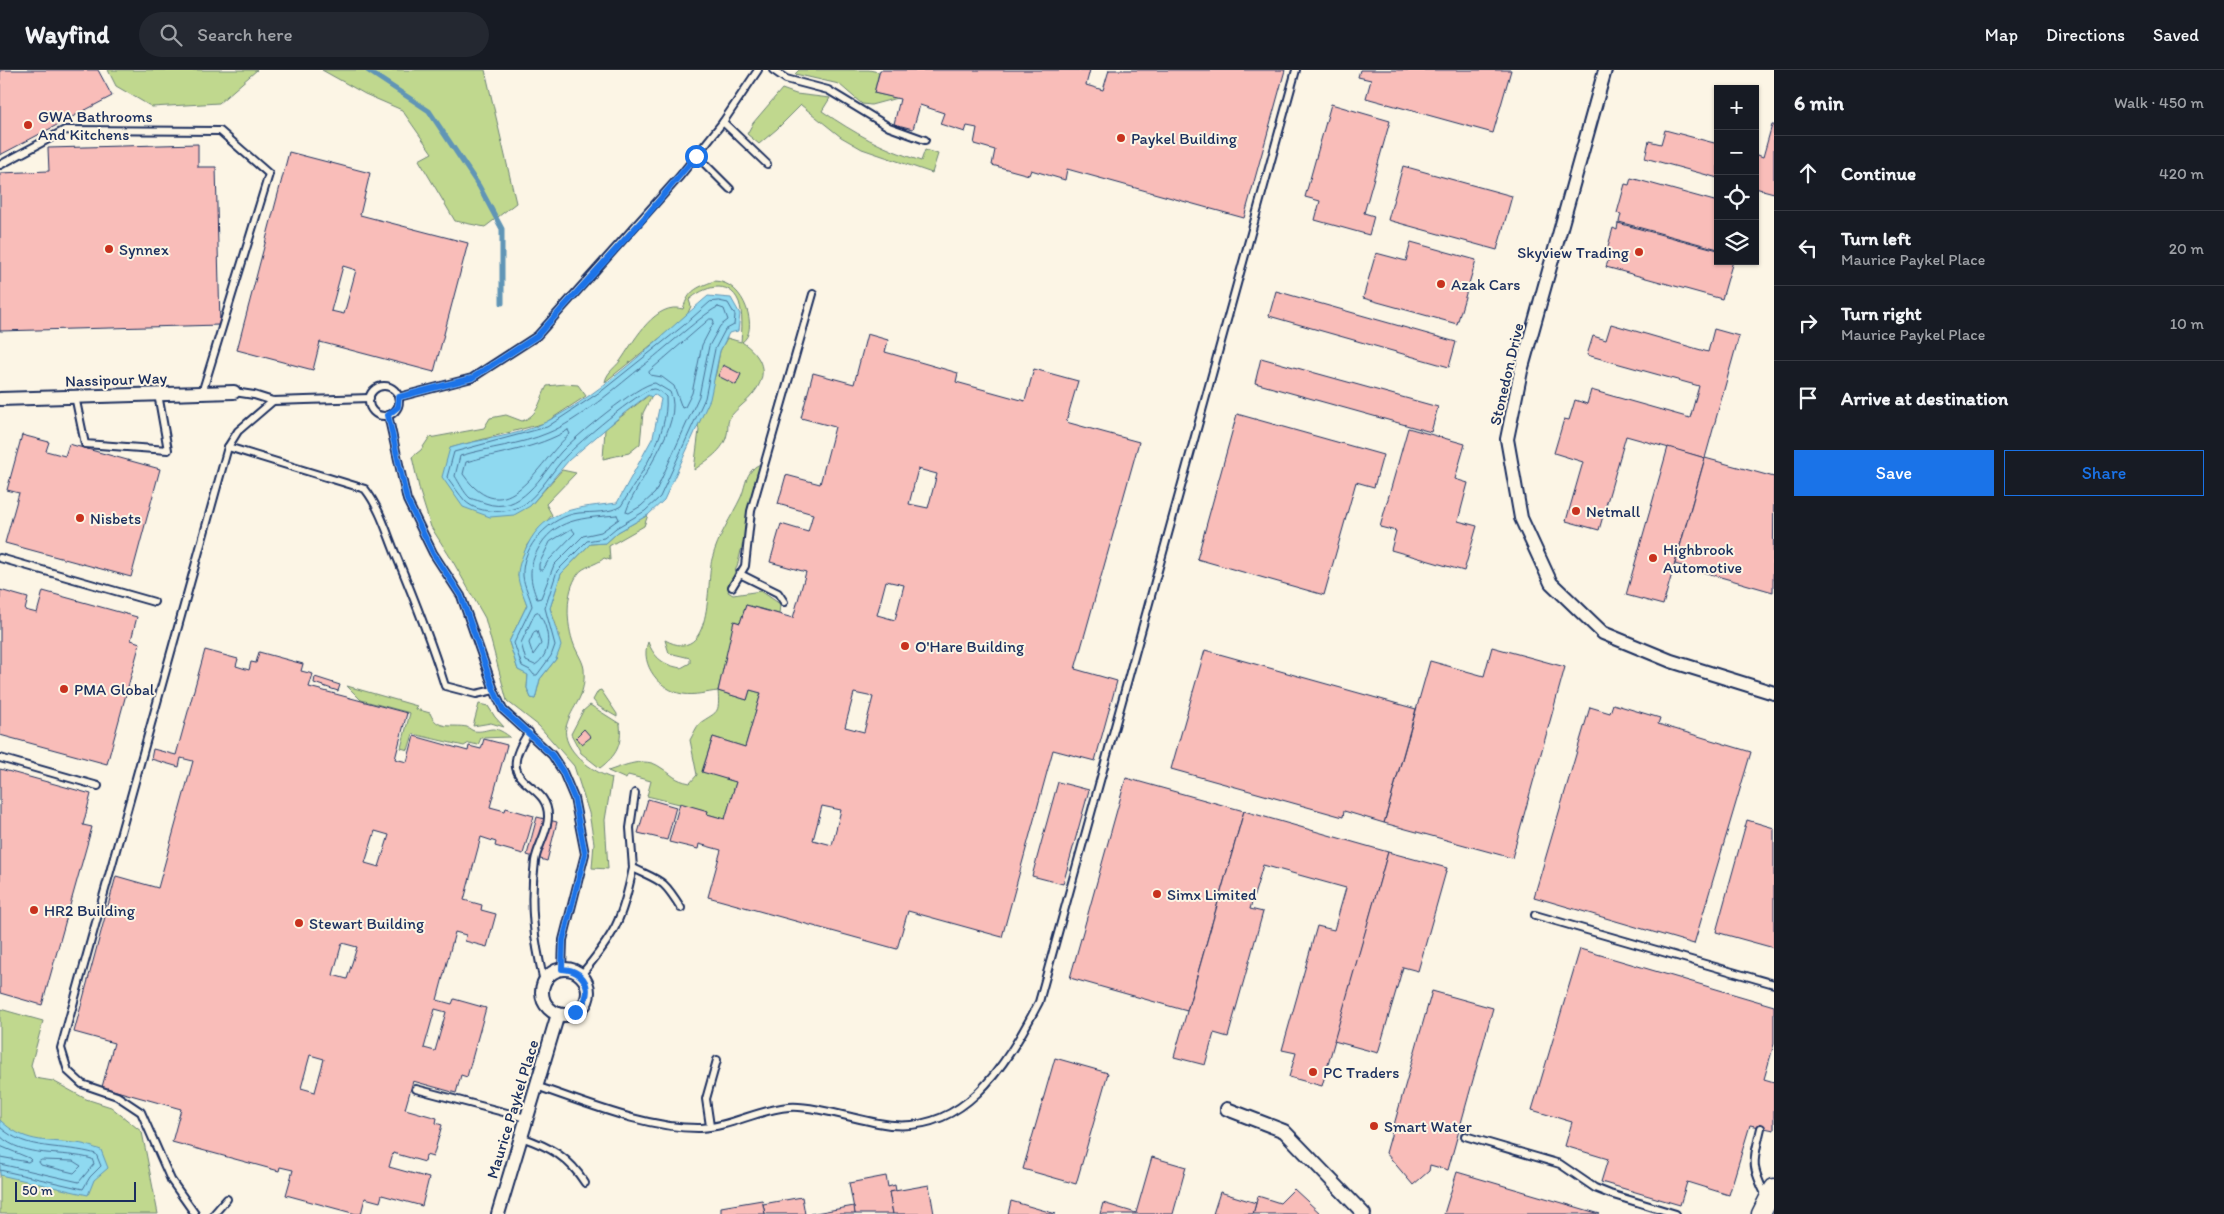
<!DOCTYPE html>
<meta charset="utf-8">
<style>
:root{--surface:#171b24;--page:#242831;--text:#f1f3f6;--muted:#9ea1a6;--line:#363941;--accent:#1a73e8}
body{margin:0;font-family:Itim,sans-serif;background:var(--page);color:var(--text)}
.controls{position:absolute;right:15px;top:15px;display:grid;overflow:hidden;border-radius:0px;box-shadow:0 1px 4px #0004}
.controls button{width:45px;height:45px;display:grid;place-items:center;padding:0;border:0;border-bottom:1px solid var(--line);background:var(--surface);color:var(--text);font:25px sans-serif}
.scale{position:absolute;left:15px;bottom:12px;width:121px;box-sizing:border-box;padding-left:5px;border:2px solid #1b2f5e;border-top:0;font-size:14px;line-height:18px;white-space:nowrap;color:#1b2f5e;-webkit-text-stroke:4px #fcf5e5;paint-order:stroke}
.stop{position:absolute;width:15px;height:15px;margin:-11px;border:4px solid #1a73e8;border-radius:50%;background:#fff}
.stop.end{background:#1a73e8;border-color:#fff;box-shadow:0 1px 5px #0008}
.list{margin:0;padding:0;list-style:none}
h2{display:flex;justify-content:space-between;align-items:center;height:65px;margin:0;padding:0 20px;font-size:21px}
h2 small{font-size:16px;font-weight:400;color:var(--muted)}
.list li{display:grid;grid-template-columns:32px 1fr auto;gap:15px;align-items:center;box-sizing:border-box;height:75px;padding:0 20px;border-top:1px solid var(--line)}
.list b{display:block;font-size:19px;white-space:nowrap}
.list p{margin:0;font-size:16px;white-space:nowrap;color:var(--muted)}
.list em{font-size:16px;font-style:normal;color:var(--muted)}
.actions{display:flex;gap:10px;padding:15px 20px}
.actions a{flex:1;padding:11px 0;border:1px solid var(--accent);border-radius:0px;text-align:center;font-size:18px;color:var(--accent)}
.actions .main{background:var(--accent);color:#fff}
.icon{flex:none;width:28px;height:28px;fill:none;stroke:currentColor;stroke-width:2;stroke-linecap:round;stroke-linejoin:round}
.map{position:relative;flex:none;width:1774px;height:1144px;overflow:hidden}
header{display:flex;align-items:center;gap:30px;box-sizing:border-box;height:70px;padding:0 25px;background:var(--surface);border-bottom:1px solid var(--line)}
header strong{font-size:24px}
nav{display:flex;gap:28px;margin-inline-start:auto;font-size:18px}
.search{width:350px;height:45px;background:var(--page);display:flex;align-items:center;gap:12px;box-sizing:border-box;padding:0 18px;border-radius:28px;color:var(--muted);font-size:19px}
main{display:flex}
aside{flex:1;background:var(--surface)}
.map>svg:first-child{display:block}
.green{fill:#c0d88e;stroke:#6e8476}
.water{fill:#8fd9f0;stroke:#6195b6}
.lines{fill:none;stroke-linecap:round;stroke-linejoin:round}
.shore{stroke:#497398;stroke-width:1}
.stream{stroke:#6195b6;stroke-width:5}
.building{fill:#f9bdb9;stroke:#1b2f5e;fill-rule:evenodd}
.lane-casing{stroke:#1b2f5e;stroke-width:10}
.street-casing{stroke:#1b2f5e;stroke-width:16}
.secondary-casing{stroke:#1b2f5e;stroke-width:21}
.lane{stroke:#fcf5e5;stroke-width:6}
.street{stroke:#fcf5e5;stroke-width:12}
.secondary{stroke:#fcf5e5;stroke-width:18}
.route{stroke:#1a73e8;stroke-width:6}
.poi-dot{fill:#c8321e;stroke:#fcf5e5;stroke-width:2}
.labels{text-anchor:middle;stroke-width:4;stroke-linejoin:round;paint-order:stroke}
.poi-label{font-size:16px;fill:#1b2f5e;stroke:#fcf5e5;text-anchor:start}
.street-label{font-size:16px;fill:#1b2f5e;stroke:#fcf5e5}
</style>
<header>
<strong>Wayfind</strong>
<div class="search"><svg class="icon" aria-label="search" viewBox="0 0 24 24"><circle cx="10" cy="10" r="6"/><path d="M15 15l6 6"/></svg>Search here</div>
<nav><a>Map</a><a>Directions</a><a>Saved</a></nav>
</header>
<main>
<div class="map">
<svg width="1774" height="1144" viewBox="0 0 1774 1144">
<rect width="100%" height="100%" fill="#fcf5e5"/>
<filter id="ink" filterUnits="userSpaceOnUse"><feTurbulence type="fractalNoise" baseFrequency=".02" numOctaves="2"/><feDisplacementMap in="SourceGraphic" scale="10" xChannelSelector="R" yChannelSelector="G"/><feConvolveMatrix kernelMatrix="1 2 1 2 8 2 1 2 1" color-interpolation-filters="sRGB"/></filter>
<g filter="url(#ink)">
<g class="green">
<polygon points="108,0 257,0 219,33 152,37 116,16"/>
<polygon points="322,0 485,0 516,133 485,157 455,151 419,90 432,83 402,40 365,24"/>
<polygon points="799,0 869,0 879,2 874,23 897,28 871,35 862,34 839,14 795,4"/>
<path d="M782,19l14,5 34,4 -8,13c34,23 59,37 99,50l4,-11 13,4 -6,19 -70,-24 -21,-12 -40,-32 -24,24 -18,15 -12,-10 6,-11z"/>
<path d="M714,211c32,0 45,51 28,61 20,14 28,31 11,52 -6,8 -16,14 -22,22 -5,7 -2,11 -4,18 -3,17 -20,26 -33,36l5,-40 -1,-4 18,-53 4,-22 7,-13 14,4c1,-13 2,-28 -2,-40 -10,-24 -36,-15 -50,-2l2,6 -3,7 -8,9 -75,60c2,-11 12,-15 18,-25 12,-18 33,-56 60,-48 6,-19 13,-21 31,-28z"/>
<path d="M565,314l13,1 8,11 -41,27 -95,25 80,58 32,-36 14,3 -30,31 6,11 -25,30 -9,31 9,29 -18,37 9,28 10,4 -1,14 4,10 4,1 5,-20 16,-20 3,-25 -9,-26 11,-34 29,-30 16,-1 12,-11 30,-17 -4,11 -35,20 1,14 -6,-2c-7,7 -21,8 -26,16 -13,18 -12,50 -4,71 3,8 9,16 10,24 2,31 -12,35 -18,58 -5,23 28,46 46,51l-7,42 3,49 -16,-1 2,-25 -5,-30 -15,-47 -35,-40 -32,-25 -22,-83 -33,-58 -21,-33 -11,-35 -8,-35 9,-7 8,-12 55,-10 6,-10 16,-3 16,6c17,-6 17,-20 25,-35z"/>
<polygon points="649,325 651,327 643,343 640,374 629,383 603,389 605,359"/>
<path d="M762,393l-24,100 -10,29 5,3 28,-4 19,13 -1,10 -33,-9 -6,18 -5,-2 -17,70 29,9 3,-10 11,3 -16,54 -32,-10 -11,34 34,11 -11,37 -18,-5 1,-3 -61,-15 4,-15 -23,-6 -2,4 -18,-8c15,-5 37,-15 52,-4 13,8 14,13 30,16l7,-8 -7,-35c3,-5 6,-13 10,-17 17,-12 20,-8 18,-32 -11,1 -23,5 -35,3 -22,-3 -44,-29 -35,-52 7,17 16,23 33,26l9,-5v-5l-21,-5 -4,-13c49,26 41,-57 47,-81 6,-23 19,-41 29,-62 4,-9 4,-20 12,-28 2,-3 6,-4 9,-6z"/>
<path d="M347,616l70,20 -1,3 14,4c7,18 22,11 37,14 2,1 4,3 7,4 16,2 17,-9 36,6l-29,1 -3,7 -9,-2 -5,3 -51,-12 -5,16 -7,-2 9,-35 -49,-13z"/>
<polygon points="601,620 617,644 617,647 598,636 593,630 598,621"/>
<polygon points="479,634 488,636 495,647 504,657 491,653 473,656"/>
<path d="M590,635l30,19c2,21 -3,31 -20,44l-19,-15 -10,-19 12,-23z"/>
<polygon points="0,939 43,951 31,995 35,1008 53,1011 86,1029 111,1037 142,1062 158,1144 0,1144"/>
</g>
<g class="water">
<path d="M708,226l23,2 9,16 -2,17 -9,2 -9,18 -10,48 -46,101 -16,15 -30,17 -12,11 -16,1 -29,30 -11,34 11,38 -5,13 -16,20 -5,20 -4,-1 -4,-10 1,-13 -10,-5 -9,-28 18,-37c-3,-9 -9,-21 -9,-30 0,-10 5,-20 9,-29 19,-39 52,-38 90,-43l36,-66 8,-38 -7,-5 -3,3 -3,-2 -25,19 -54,46 -39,46 -16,9 -24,2 -27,-10 -21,-30 8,-29c31,-10 67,-11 96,-26 59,-30 111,-83 162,-126z"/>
<path d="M0,1050c24,23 44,20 74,23 9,0 18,4 27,7l7,18 -14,12 -6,15 -88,-20z"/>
</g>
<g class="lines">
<g class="shore">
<path d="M719,231l9,2 7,12 -1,10 -9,5 -10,19 -10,49 -45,99 -15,14 -29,17 -12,10 -17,3 -30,30 -12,37 10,37 -4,11 -14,19h-3l-4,-5 -8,-4 -8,-23 18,-37c-2,-10 -8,-20 -9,-30 -2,-30 28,-60 56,-63 12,-1 32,0 42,-7 19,-31 48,-71 45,-109 -3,-3 -8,-8 -13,-8 -13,1 -76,55 -87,67 -14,15 -24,34 -40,47 -14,11 -47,12 -61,-2 -6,-7 -12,-16 -18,-24l7,-25 93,-25 56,-37 80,-64 27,-24z"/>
<path d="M718,237l6,2 4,11 -8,6 -11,20 -10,50 -44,97 -14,13 -12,7 -3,-1c9,-29 60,-89 44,-120l-15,-9c-16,0 -81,55 -94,69 -20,23 -40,64 -76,51 -4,-2 -11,-3 -15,-5 -6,-5 -11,-16 -15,-22l5,-20c29,-9 60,-11 88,-23 30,-12 70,-47 96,-68 12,-9 66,-57 74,-58z"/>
<polygon points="710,249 713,249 714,252 702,275 692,323 685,337 682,338 674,316 662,307 650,305 649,302"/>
<path d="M568,360l2,4c-33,28 -63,102 -107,40l3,-12c35,-10 70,-13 102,-32z"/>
<path d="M617,445l2,4 -18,13 -18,4 -29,29 -13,33 -4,1c-7,-18 -9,-30 0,-48 16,-33 47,-33 80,-36z"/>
<polygon points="572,459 575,463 548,491 543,500 539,500 539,494 550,472"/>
<path d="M538,542c12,17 15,41 -3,53l-9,-4 -5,-18 14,-30z"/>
<polygon points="537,561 541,574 533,585 529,573 534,562"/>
<path d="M0,1057c26,25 64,17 96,27l5,12 -11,11 -7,12 -83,-19"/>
<path d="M0,1066c24,23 62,14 92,23l2,5 -15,18 -79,-18"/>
<polyline points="0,1076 29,1088 31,1090 28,1092 0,1087"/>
<polygon points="42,1090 73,1091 81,1096 74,1103 41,1095 39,1092"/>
</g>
<polyline class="stream" points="367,0 429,41 479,116 502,159 502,233"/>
</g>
<g class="building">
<polygon points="0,0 98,0 112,26 0,85"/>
<polygon points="880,0 1090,0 1086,15 1103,20 1109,0 1285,0 1244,148 1067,99 1065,110 1031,100 1029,105 992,95 995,80 974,74 977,58 967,56 965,62 940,54 944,43 920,35 913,59 894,54 900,29 874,23"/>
<polygon points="1360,0 1511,0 1493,63 1366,28 1371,10 1358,7"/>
<polygon points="1331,34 1390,51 1364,143 1374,146 1369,165 1315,150 1320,131 1305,127"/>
<polygon points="1772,55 1774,55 1774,123 1755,118 1755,84 1763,87"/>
<polygon points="1665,60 1718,74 1718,108 1645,88 1649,71 1661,74"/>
<polygon points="198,74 198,97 216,97 220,255 0,261 0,103 49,101 48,78"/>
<path d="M289,82l81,21 -10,42 108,28 -34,129 -114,-30 -7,28 -76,-20zM343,196l13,4 -12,44 -13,-3z"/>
<polygon points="1403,96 1512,126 1497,180 1388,150"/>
<polygon points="1631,108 1718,132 1718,179 1619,152 1621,144 1617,143 1625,114 1629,115"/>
<polygon points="1618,153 1718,180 1718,191 1733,191 1722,229 1606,197 1609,188 1605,187 1613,158 1617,160"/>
<polygon points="1411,172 1476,190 1457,254 1363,228 1376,183 1406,191"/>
<polygon points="1276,221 1456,272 1449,297 1269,246"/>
<polygon points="1611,254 1708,282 1714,259 1739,266 1705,388 1626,366 1599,460 1566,451 1583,392 1554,383 1564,349 1569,350 1575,330 1587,334 1591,320 1690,348 1699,316 1587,285 1593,266 1606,270"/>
<path d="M867,264l21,6 -3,12 73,21 -2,9 69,19 9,-32 44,12 -12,41 73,20 -64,227 42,12 -22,80 -42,-11 -51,187 -94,-26 -11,38 -189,-52 13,-47 -22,-6 -1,5 -29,-7 11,-39 28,8 -1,3 18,5 11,-37 -34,-10 11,-35 32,10 16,-54 -11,-3 -3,10 -29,-9 16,-70 6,2 6,-18 47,13 13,-46 -36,-10 11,-38 27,8 5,-18 -35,-10 8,-29 34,9 15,-57 -34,-9 12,-45 41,11zM918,399l19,5 -9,34 -19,-4zM886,511l18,4 -9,35 -18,-5zM854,623l19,4 -9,35 -19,-5zM822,736l19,4 -9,35 -19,-5z"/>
<polygon points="1261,288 1438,337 1431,362 1255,313"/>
<polygon points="723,295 741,304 736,315 718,306"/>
<polygon points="1237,344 1383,385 1374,417 1356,412 1324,525 1197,489"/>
<polygon points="1408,358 1465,374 1455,409 1468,413 1458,451 1477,456 1464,501 1391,480 1396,461 1380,457"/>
<polygon points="22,365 49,372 46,381 65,386 69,374 160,399 131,507 5,473 19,423 7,420"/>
<polygon points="1668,377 1705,388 1663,535 1626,525"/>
<polygon points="1705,388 1774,407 1773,522 1675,494"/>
<polygon points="0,520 28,528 25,540 37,543 43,521 137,547 131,570 140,573 107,694 0,665"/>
<polygon points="1492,577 1565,597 1512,788 1384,753 1430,591 1484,606"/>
<path d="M205,580l33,9 -2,7 13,4 2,-8 5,1 3,-11 44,12 -2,7 12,3 -4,13 98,26 -12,46 12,3 7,-26 54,15 1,-5 12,3 3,-10 23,6 -17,62 15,4 1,-3 28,8 -11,38 -28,-8 1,-4 -15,-5 -17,63 18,5 -1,5 15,4 -9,33 -22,-6 1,-6 -11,-3 -18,68 15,4 2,-5 32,9 -19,69 -6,-2 -5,18 -43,-12 -8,28 32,9 -1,5 6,2 -9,32 -7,-2 -1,7 -32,-9 -4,14 40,11 -7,28 -40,-11 -2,7 -15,-4 -4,16h-5l-70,-19 7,-25 -13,-3 -1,4 -107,-29 9,-33 -79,-22 12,-44 -40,-11 42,-156 42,12 35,-127 -12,-3 -2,9 -28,-8 2,-10 23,6zM375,761l14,4 -10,32 -14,-4zM342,873l15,4 -10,32 -14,-4zM435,939l11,3 -11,39 -11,-3zM310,985l14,4 -9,33 -14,-4z"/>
<polygon points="1205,580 1416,639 1384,753 1344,741 1343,747 1171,699"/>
<polygon points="315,607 340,615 338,621 314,613"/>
<polygon points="1613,634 1660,648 1658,654 1751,682 1694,874 1534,827 1590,637 1610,643"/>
<polygon points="584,659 591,667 582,674 576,667"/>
<polygon points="0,699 91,724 83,755 92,757 42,935 0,923"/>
<polygon points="1126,708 1244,741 1187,941 1070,908"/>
<polygon points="1058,712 1089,720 1063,814 1032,806"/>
<polygon points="648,729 676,737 667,770 638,763"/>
<polygon points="1244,741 1388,782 1322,1016 1289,1007 1296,983 1282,980 1317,856 1334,860 1346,818 1263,795 1250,839 1263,842 1228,967 1214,963 1205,995 1174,987"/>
<polygon points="537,747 557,752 547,791 527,785"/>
<polygon points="1747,750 1774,758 1774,878 1716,862"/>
<polygon points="1388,782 1447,798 1418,901 1403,897 1378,983 1334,971"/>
<polygon points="1580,879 1774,936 1774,974 1764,1009 1774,1012 1774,1060 1750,1055 1729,1125 1687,1112 1680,1135 1601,1112 1608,1089 1565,1076 1572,1052 1532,1040"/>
<polygon points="1432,921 1493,938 1448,1100 1430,1095 1429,1101 1413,1115 1386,1083"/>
<polygon points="1055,988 1108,1003 1076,1114 1023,1099"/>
<polygon points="1152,1087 1186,1097 1173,1144 1100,1144 1103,1133 1136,1143"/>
<polygon points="1457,1102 1600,1144 1444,1144"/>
<polygon points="886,1106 888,1117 895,1115 896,1121 889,1122 893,1144 855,1144 849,1113"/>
<polygon points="929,1115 934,1144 893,1144 889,1122"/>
<polygon points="1294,1119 1321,1144 1253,1144 1258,1126 1280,1133"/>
<polygon points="1220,1122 1256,1133 1253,1144 1213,1144"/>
<polygon points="802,1127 805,1144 765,1144 763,1134"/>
<polygon points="762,1130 765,1144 721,1144 721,1137"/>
<polygon points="1011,1131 1056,1144 1008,1144"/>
<polygon points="854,1136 855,1144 810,1144"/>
</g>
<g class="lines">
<g class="lane-casing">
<g id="lane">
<polyline points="773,0 786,9 828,20 889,57 925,70"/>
<polyline points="723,52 767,94"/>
<polyline points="696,85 730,119"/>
<polyline points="0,95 65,60 220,61 269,104 202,323"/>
<circle cx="384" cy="331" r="15"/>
<polyline points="234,322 254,325 273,331 370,328"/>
<polyline points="75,326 85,374 168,380 158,324"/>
<polyline points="399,327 472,308 537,266 680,106 723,52 758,0"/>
<polyline points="388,345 407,430 433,483 461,526 494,620 503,640 552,685 563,702 574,728 585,784 563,870 562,899"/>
<path d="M228,377l137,42c15,19 22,44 31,66 18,43 35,86 49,131l31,8 18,-4"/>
<polyline points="0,488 154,532"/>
<polyline points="740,504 778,523 784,532"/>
<polyline points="732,517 745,496 751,441 813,224"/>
<path d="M529,662c-39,57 20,46 19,85 0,15 -11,30 -13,44 -6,45 -1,78 9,121"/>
<polyline points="0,688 98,716"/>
<polyline points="633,798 630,758 635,723"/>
<polyline points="1535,845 1774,914"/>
<path d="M581,905c34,-41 41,-54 52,-107 29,14 30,11 48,40"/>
<path d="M536,1016c50,17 112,43 165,42 29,-1 58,-19 88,-21 23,-2 65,12 89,16 84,17 127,-56 161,-121l257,-932"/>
<polyline points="416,1019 526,1048"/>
<polyline points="710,1056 706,1029 717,990"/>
<path d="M1761,1058c-8,35 -11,36 6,70"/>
<polyline points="1465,1066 1560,1094 1595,1118 1610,1124 1676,1144"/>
<path d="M521,1067c29,10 48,20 64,46"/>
<polyline points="195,1144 171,1110 141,1042 117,1026 82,1014 68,1001 61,978 228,377 238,361 273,331"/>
<polyline points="214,1144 227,1129"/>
</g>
</g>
<g class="street-casing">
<g id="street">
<polyline points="1605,0 1521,301 1507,369 1521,448 1551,513 1603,563 1671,591 1774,623"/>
<polyline points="0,329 234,322"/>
<circle cx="565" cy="922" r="23"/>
<polyline points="1227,1039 1284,1061 1364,1144"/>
<polyline points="498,1144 558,944"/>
</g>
</g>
<g class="secondary-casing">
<polyline id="secondary" points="1761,1144 1774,1118"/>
</g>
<use href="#lane" class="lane"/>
<use href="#street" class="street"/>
<use href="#secondary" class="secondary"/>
</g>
</g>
<g class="lines" filter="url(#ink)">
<path class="route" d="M575,942c20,-15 14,-42 -13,-43l1,-29 22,-86 -11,-56 -11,-26 -11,-17 -49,-45 -9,-20 -33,-94 -28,-43 -26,-53 -19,-85 10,-8 1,-10 73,-19 65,-42 109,-120 50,-60"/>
</g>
<g class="poi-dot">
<circle cx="28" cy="55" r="5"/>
<circle cx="1121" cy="68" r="5"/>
<circle cx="109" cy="179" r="5"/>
<circle cx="1639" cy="182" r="5"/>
<circle cx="1441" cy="214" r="5"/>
<circle cx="1576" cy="441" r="5"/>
<circle cx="80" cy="448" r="5"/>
<circle cx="1653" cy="488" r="5"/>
<circle cx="905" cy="576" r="5"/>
<circle cx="64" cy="619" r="5"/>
<circle cx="1157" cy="824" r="5"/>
<circle cx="34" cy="840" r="5"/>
<circle cx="299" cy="853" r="5"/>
<circle cx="1313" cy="1002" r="5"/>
<circle cx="1374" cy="1056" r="5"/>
</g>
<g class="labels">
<g class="poi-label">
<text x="38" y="52">GWA Bathrooms<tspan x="38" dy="18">And Kitchens</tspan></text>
<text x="1131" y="74">Paykel Building</text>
<text x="119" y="185">Synnex</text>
<text x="1629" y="188" text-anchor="end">Skyview Trading</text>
<text x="1451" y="220">Azak Cars</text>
<text x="1586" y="447">Netmall</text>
<text x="90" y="454">Nisbets</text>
<text x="1663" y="485">Highbrook<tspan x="1663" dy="18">Automotive</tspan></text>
<text x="915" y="582">O'Hare Building</text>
<text x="74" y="625">PMA Global</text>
<text x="1167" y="830">Simx Limited</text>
<text x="44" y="846">HR2 Building</text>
<text x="309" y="859">Stewart Building</text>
<text x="1323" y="1008">PC Traders</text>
<text x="1384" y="1062">Smart Water</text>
</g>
<g class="street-label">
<text transform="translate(1506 304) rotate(-77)" y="6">Stonedon Drive</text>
<text transform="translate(116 309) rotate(-2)" y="6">Nassipour Way</text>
<text transform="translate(512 1039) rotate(-73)" y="6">Maurice Paykel Place</text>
</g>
</g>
</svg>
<div class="controls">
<button>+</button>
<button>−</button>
<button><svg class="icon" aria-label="locate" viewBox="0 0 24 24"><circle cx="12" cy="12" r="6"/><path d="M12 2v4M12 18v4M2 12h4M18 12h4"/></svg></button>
<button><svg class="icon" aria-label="layers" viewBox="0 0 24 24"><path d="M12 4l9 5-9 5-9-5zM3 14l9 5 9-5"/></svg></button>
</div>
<div class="scale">50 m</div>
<div class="stop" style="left:696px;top:86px"></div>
<div class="stop end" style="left:575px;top:942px"></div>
</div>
<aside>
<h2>6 min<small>Walk · 450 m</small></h2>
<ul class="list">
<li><svg class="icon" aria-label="ahead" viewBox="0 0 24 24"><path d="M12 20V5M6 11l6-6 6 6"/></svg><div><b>Continue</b></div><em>420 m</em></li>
<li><svg class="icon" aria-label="left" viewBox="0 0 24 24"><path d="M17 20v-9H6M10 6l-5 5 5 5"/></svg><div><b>Turn left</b><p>Maurice Paykel Place</p></div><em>20 m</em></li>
<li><svg class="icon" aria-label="right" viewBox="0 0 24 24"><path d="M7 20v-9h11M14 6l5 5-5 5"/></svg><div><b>Turn right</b><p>Maurice Paykel Place</p></div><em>10 m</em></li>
<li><svg class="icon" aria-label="arrive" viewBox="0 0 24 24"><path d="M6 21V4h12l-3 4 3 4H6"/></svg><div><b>Arrive at destination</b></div></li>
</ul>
<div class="actions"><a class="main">Save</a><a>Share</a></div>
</aside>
</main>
